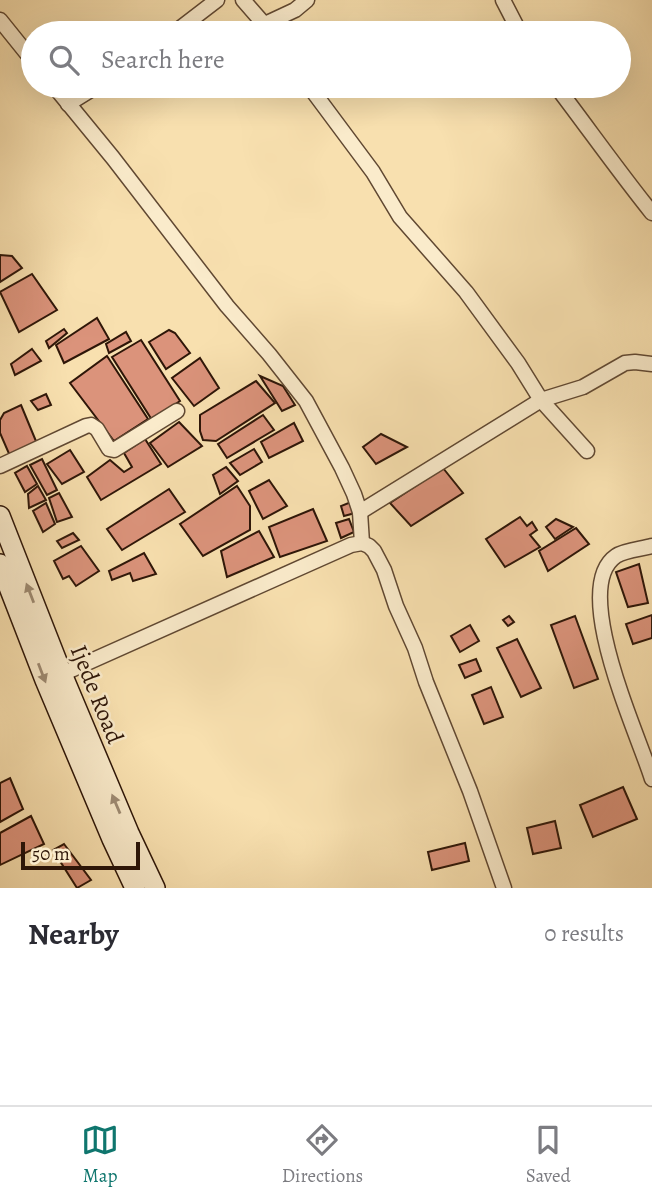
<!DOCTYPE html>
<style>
:root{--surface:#fff;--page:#f7f7f7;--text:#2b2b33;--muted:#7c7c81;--line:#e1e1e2;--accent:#0f766e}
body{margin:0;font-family:Alegreya,serif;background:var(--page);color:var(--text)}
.scale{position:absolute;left:21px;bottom:18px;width:119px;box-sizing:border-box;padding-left:7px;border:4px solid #2e1608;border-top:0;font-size:19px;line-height:24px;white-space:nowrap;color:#2e1608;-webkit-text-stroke:5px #faebcb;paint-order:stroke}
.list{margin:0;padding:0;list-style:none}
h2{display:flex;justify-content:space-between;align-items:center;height:91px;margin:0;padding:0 28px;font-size:30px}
h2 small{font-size:23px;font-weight:400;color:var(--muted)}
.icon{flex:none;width:38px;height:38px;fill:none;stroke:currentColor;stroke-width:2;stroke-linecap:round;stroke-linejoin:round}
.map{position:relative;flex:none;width:652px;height:888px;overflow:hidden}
.search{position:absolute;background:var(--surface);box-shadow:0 7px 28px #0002;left:21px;right:21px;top:21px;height:77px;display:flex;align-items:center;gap:18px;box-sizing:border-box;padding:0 24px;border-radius:38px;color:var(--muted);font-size:26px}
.sheet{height:217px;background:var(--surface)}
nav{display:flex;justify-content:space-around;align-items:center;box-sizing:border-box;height:98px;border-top:2px solid var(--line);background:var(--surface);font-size:19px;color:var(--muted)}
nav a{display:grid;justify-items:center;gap:4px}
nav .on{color:var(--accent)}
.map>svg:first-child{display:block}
.building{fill:#db937b;stroke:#2e1608;stroke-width:2}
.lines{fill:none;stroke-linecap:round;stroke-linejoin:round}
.street-casing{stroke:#604832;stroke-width:17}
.secondary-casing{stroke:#2e1608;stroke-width:22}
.street{stroke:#faebcb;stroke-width:14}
.secondary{stroke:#faebcb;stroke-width:19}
.oneway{fill:#9e8b73}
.labels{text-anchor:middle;stroke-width:5;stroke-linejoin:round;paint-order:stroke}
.street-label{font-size:24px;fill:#2e1608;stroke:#faebcb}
</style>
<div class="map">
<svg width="652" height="888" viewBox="0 0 652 888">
<rect width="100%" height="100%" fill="#f8e0af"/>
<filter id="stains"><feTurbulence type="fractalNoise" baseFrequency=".00286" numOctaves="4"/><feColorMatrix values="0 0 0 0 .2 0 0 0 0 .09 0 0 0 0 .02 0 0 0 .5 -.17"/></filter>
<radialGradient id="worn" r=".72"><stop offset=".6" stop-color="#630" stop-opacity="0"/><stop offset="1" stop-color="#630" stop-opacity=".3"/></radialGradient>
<g class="building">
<polygon points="0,255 12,256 22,268 0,282"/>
<polygon points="32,274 57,310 19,332 0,292"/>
<polygon points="97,318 109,339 64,363 56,345"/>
<polygon points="64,329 67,333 49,348 46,341"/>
<polygon points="169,330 175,333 190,353 166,369 149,342"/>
<polygon points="126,332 131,341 109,353 106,344"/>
<polygon points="141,340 180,401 152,420 112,357"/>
<polygon points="32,349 41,361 15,375 11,364"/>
<polygon points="107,356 148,419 114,441 70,383"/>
<polygon points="200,358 219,388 194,406 172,378"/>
<polygon points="260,376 283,386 295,405 282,411"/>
<polygon points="256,381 275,403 216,441 203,440 200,431 200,415"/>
<polygon points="46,394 51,405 38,410 31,401"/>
<polygon points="21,405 38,446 10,456 0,433 0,420 4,413"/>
<polygon points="263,415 274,430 227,458 218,444"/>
<polygon points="179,422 202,446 168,467 150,443"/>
<polygon points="294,423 303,441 269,458 261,442"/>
<polygon points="381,434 407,447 376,464 363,447"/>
<polygon points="145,439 161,464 101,500 87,477 110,460 124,472 132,467 124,453"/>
<polygon points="254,449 262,462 240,475 230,463"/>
<polygon points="70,450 84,472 62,484 47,464"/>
<polygon points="42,459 57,490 47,495 30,465"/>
<polygon points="27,466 37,484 25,492 15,473"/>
<polygon points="226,467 238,481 220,494 213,475"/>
<polygon points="443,468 463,493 411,526 390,503"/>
<polygon points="269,480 287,506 263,519 249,491"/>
<polygon points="38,486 46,500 29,508 28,494"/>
<polygon points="237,486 250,506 250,530 203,556 180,524"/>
<polygon points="169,489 185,512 122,550 107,529"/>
<polygon points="59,493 72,517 57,522 49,498"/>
<polygon points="351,502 355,513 344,516 341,506"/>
<polygon points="46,503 55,524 43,532 33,511"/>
<polygon points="313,509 327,541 280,557 269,527"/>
<polygon points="520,517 527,526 532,522 537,530 530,535 540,547 505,567 486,539"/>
<polygon points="349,519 354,532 341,538 336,523"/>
<polygon points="556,519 573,527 555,539 546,527"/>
<polygon points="576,528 589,544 548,571 539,551"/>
<polygon points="259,531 274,557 227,577 221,551"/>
<polygon points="73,533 79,540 62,548 57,541"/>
<polygon points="81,546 99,571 76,586 69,576 63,579 54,561"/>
<polygon points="144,553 156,574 133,581 130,573 112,580 109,571"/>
<polygon points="639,564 648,603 628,607 616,572"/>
<polygon points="652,615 652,638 633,644 626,624"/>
<polygon points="509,616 514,622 508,626 503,620"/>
<polygon points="575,616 598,679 574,688 551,625"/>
<polygon points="470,625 479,641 460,652 451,636"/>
<polygon points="517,639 541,688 521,697 497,648"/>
<polygon points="476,659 481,671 465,678 459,665"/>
<polygon points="491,687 503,717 484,724 472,695"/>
<polygon points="10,778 23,809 0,822 0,783"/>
<polygon points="623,787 637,819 593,837 580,805"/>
<polygon points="31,816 44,844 0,865 0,833"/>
<polygon points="555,821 561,848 533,854 527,828"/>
<polygon points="465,843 469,861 432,870 428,852"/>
<polygon points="64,844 91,880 77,888 53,850"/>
</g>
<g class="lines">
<g class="street-casing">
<g id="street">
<polyline points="243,0 272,33"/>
<polyline points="503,0 520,33"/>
<polyline points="0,20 33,61"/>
<polyline points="265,24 295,10 307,0"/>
<polyline points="174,33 217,0"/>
<polyline points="54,86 113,158 227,306 269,354 306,401 342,468 354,494 360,512 362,543"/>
<polyline points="309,86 373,172 400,217 466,292 518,363 541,400 587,451"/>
<path d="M556,86c32,42 63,86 96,127"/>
<polyline points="68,104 97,86"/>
<polyline points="0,466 86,426 91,425 97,429 109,449 114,450 177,411"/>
<polyline points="360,512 541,400 583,387 625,363 635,362 652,364"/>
<path d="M652,546c-10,3 -27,4 -36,10 -47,32 23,180 36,223"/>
<polyline points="62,674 351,545 362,543 369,546 374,551 384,570 396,606 415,648 426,682 470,791 504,888"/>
</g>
</g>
<g class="secondary-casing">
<g id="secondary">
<polyline points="0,516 62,674 129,833 155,888"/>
<polyline points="0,564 45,680 112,839 135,888"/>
</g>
</g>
<use href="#street" class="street"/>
<use href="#secondary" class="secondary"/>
</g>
<defs><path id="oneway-solid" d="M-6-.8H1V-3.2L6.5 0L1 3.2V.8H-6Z" transform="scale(1.75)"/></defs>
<g class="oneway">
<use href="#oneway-solid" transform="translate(30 593) rotate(-111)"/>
<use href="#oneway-solid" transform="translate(42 673) rotate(69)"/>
<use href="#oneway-solid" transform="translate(116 804) rotate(-113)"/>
</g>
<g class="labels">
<g class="street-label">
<text transform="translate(97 694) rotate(68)" y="8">Ijede Road</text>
</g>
</g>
<rect width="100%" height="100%" filter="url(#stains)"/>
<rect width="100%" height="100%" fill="url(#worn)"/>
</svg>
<div class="scale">50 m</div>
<div class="search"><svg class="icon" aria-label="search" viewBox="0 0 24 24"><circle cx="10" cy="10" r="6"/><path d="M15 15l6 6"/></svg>Search here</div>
</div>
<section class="sheet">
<h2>Nearby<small>0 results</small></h2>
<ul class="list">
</ul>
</section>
<nav>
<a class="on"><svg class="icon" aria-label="map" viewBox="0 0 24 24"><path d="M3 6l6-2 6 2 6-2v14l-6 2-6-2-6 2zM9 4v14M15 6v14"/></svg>Map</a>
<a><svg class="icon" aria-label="directions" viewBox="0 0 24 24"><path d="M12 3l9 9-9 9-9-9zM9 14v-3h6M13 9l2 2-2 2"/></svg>Directions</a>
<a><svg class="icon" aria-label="saved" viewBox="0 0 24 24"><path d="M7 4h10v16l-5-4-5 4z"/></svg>Saved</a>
</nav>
